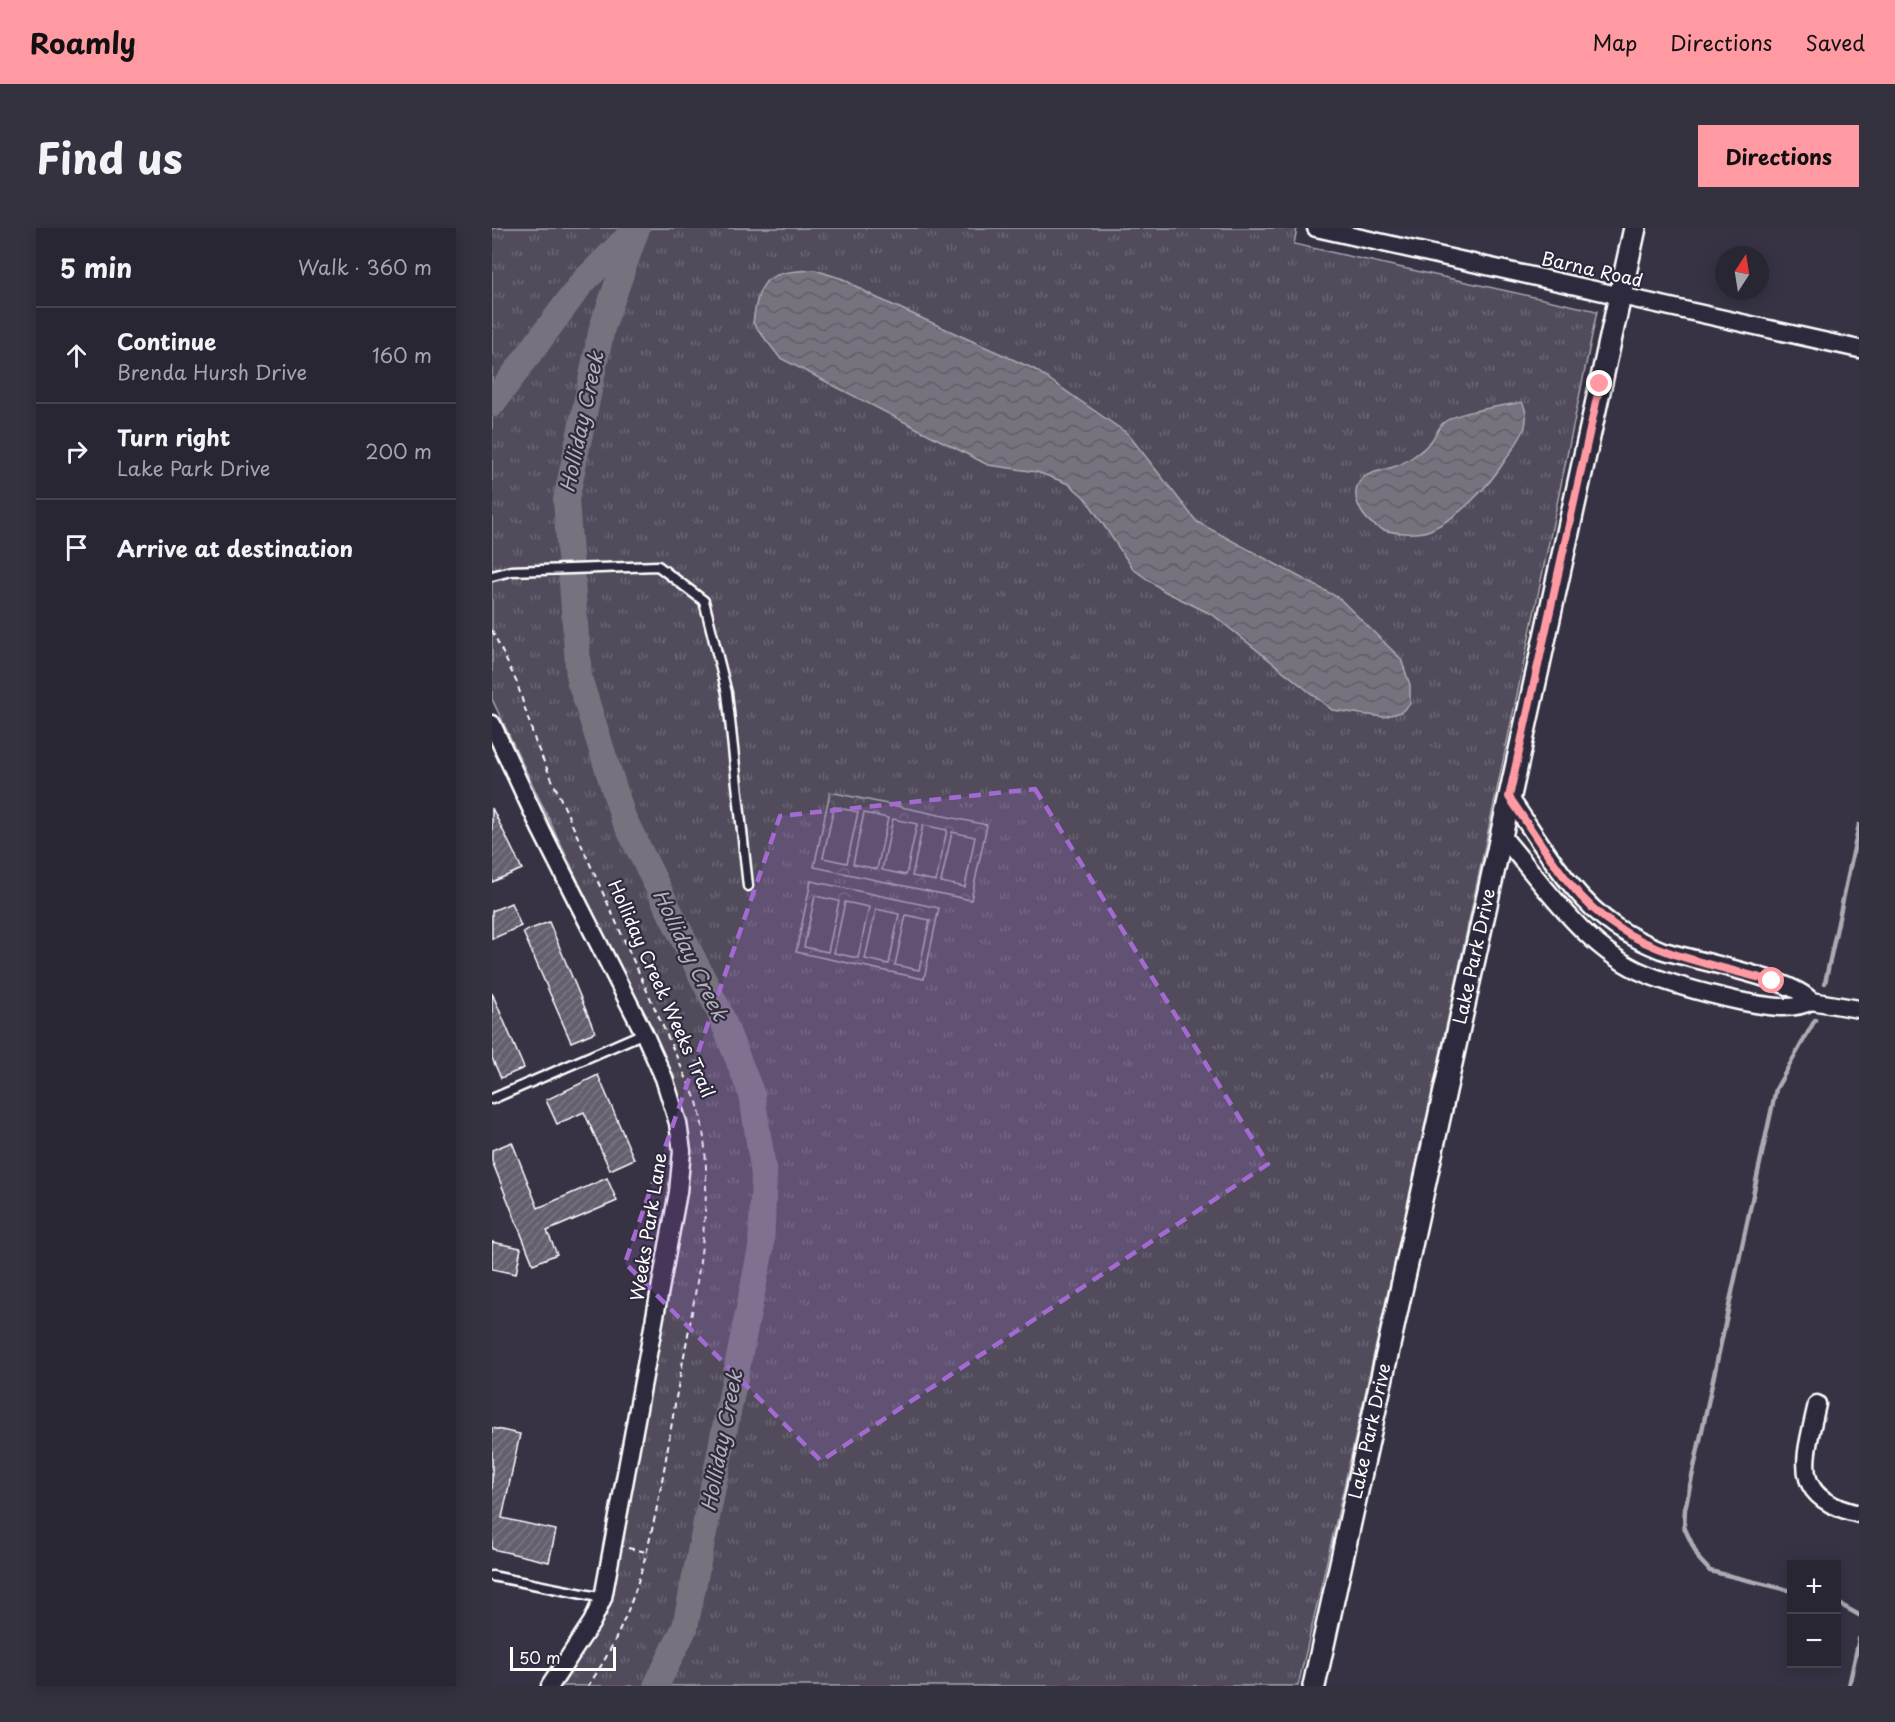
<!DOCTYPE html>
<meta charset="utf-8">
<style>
:root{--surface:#292634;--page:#353240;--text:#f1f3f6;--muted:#a5a5ac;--line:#45434f;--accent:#ff9aa2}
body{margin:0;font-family:"Playpen Sans",sans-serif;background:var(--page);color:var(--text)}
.controls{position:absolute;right:18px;bottom:18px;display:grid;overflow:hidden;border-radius:0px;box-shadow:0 3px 15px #0003}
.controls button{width:54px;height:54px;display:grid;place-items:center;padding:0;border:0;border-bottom:2px solid var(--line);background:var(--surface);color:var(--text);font:30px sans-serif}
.compass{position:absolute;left:1223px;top:18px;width:54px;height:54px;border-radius:50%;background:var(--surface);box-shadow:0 3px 15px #0003;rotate:12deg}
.scale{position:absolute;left:18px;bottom:15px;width:106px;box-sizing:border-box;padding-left:6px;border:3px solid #fff;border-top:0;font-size:16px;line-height:21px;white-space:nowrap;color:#fff;-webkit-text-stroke:4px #2f2a3d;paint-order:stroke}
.stop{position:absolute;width:18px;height:18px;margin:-14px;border:4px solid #ff9aa2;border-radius:50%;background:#fff}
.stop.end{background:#ff9aa2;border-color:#fff;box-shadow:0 2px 6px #0008}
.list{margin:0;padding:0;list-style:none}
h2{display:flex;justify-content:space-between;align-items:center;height:78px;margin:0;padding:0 24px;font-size:26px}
h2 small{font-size:20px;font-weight:400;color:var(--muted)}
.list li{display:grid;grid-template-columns:39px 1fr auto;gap:18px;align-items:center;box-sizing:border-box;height:96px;padding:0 24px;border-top:2px solid var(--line)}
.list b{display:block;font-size:22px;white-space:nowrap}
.list p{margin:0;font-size:20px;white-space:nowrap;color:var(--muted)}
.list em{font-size:20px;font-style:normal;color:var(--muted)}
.icon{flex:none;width:33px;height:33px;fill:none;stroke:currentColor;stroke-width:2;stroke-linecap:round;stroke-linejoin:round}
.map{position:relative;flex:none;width:1367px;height:1458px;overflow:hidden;border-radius:0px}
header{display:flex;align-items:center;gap:36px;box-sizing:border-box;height:84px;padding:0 30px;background:var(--accent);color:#111}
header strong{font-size:28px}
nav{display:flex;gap:33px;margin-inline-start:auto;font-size:21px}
.intro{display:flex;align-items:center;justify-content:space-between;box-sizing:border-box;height:144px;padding:0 36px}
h1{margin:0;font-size:42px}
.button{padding:15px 27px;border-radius:0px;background:var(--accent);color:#111;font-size:21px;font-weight:700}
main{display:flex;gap:36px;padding:0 36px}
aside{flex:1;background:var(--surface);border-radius:0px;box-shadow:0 3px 15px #0003}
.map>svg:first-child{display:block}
.grass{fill:url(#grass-tufts);stroke:#a8a6ae;stroke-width:1.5}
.forest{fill:url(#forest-crowns);stroke:#a8a6ae;stroke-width:1.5}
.pitch{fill:#514c5c;stroke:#a8a6ae;stroke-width:1.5}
.water{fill:url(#water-waves);stroke:#adabb2;stroke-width:1.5}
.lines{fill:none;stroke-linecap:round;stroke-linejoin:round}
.stream{stroke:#adabb2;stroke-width:4.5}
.river{stroke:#76737f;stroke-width:26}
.building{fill:url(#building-hatch);stroke:#fff;stroke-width:1.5}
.service-casing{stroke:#fff;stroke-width:13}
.minor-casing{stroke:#fff;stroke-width:21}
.tertiary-casing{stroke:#fff;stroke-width:26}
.path{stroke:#fff;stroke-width:2;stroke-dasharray:6 4.5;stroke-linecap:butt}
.service{stroke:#2f2a3d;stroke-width:8}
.minor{stroke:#2f2a3d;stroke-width:16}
.tertiary{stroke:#2f2a3d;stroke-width:21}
.route{stroke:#ff9aa2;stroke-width:8}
.marked{fill:#a36bd2;fill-opacity:0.2;stroke:#a36bd2;stroke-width:4.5;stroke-dasharray:12 8;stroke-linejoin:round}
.labels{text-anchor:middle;stroke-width:4.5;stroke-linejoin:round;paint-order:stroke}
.street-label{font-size:18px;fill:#fff;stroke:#2f2a3d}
.water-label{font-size:20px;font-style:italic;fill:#b4b2b9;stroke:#2f2a3d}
</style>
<header>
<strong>Roamly</strong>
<nav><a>Map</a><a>Directions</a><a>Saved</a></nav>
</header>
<div class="intro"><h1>Find us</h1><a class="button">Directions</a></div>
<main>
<aside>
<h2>5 min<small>Walk · 360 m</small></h2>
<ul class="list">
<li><svg class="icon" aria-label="ahead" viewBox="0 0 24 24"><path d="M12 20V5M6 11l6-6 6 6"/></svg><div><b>Continue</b><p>Brenda Hursh Drive</p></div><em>160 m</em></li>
<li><svg class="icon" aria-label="right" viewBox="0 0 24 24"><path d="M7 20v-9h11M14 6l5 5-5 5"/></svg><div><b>Turn right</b><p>Lake Park Drive</p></div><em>200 m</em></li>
<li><svg class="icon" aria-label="arrive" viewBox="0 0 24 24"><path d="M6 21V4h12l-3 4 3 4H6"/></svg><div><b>Arrive at destination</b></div></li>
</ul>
</aside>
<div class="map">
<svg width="1367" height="1458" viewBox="0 0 1367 1458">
<defs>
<pattern id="grass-tufts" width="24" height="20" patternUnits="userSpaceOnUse" patternTransform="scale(1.5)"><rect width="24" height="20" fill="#514c5c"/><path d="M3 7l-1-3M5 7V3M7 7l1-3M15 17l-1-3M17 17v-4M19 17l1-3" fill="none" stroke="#6b6774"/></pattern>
<pattern id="forest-crowns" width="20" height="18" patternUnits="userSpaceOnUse" patternTransform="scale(1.5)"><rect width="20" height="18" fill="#514c5c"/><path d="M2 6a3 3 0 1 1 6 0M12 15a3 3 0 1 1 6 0" fill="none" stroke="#6b6774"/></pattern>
<pattern id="water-waves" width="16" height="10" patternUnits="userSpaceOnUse" patternTransform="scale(1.5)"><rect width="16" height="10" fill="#76737f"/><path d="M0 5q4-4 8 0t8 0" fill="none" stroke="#5f5e63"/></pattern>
<pattern id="building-hatch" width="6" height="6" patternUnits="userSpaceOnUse" patternTransform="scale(1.5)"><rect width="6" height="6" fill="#635f6d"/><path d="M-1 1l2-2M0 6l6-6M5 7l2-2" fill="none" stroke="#7a7783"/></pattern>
</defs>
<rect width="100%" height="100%" fill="#373345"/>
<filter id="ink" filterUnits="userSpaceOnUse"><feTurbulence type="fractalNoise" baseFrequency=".0167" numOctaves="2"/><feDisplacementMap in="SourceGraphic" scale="12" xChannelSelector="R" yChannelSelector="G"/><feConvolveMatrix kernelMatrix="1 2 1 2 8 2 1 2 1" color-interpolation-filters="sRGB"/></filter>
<g filter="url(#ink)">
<path class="grass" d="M0,0h805l-3,16 303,67c-95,460 -192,918 -299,1375h-736l46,-74 79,-451 -38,-130 -157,-332z"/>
<g class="forest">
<polygon points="338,564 495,597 479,672 322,639"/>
<polygon points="319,653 447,680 432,751 304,724"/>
</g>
<g class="pitch">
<polygon points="342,579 366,584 355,635 331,630"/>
<polygon points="372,585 396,590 385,641 361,636"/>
<polygon points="401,591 425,596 414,647 390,642"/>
<polygon points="431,597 455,602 444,653 420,648"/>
<polygon points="460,604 483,609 473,659 449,654"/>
<polygon points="323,668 347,673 336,724 312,719"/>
<polygon points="353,674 377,679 366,730 342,725"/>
<polygon points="384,681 407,686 397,736 373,731"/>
<polygon points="414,687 438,692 427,742 403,737"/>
</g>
<g class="water">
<path d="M323,42l28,9 32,18 159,72 94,65 69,88 142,76 62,61 9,26v19l-9,8 -17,5 -52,-7 -119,-95 -49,-24 -31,-22 -47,-70 -17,-15 -32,-12 -49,-7 -208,-107 -27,-35c6,-48 16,-51 62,-53z"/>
<path d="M1030,174c12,22 -4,39 -16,57 -17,27 -46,58 -76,71 -12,5 -41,4 -53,-3 -16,-9 -30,-35 -14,-49 6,-6 21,-8 30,-11 11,-3 30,-16 37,-25 5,-5 8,-14 13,-19 16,-13 59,-16 79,-21z"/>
</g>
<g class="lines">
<g class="stream">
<polyline points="1333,755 1367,597"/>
<polyline points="1300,1363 1218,1343 1207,1331 1192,1299 1193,1281 1284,861 1323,792"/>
<polyline points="1344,1374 1367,1387"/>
<polyline points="1357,1458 1367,1411"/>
</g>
<g class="river">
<polyline points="145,0 110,100 74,272 87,450 131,589 227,783 260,867 272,947 269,1020 193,1399 164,1458"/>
<polyline points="0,176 89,56 140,5"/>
</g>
</g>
<g class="building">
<polygon points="0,580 30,641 0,654"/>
<polygon points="19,675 29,698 0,711 0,683"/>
<polygon points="57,694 103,804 79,814 31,704"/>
<polygon points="0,765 32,840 9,850 0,830"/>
<polygon points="106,847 142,931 118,942 92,884 65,896 54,872"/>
<polygon points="20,914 46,980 115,950 125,973 55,1003 65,1026 41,1036 0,933 0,922"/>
<polygon points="0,1014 29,1020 24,1046 0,1041"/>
<polygon points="0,1200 28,1206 10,1290 64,1302 57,1334 0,1321"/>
</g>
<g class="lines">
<g class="service-casing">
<g id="service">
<polyline points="0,348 19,343 166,338 212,373 235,465 256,658"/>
<polyline points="0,871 152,805"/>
<polyline points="0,1348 111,1370"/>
</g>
</g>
<g class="minor-casing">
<g id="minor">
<polyline points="824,0 1367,121"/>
<polyline points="0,496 49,602 152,805 172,850 186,895 190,923 186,964 111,1370 100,1394 58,1458"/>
<path d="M1017,569c32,45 61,99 107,130 14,9 30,17 45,23 31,10 134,29 150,51l48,8"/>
<path d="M1009,607c42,48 84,114 145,139 30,12 62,20 93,27 20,4 54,11 72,0"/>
<path d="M1325,1176c-12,55 -29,94 42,110"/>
</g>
</g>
<g class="tertiary-casing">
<g id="tertiary">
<path id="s1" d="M822,1458l321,-1458"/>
</g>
</g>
<g class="path">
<path d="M0,402l25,53 19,61 161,358c24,86 -5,208 -21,296 -11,66 -21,136 -43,199 -11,31 -26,62 -45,89"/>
<polyline points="136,1320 154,1324"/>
</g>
<use href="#service" class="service"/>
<use href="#minor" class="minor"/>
<use href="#tertiary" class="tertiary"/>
</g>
</g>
<g class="lines" filter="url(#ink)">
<path class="route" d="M1108,156l-91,413c32,45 61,100 108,130 45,30 103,39 155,54"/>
</g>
<path class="marked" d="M543,561l233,375 -447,297 -196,-198 155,-447z"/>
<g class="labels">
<g class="street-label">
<text transform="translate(1100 42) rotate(13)" y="6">Barna Road</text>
<text dy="6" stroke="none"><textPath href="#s1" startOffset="747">Lake Park Drive</textPath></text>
<text transform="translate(169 761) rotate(66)" y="6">Holliday Creek Weeks Trail</text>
<text transform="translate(157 999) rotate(-81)" y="6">Weeks Park Lane</text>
<text dy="6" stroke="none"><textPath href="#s1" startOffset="261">Lake Park Drive</textPath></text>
</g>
<g class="water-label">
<text transform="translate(90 194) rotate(-78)" y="7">Holliday Creek</text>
<text transform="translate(198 727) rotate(64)" y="7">Holliday Creek</text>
<text transform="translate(230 1213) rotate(-79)" y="7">Holliday Creek</text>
</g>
</g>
</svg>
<div class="controls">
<button>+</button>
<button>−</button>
</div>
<svg class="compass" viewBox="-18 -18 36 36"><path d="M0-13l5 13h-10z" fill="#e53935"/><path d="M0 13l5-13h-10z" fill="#a5a5ac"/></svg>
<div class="scale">50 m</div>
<div class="stop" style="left:1280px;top:753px"></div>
<div class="stop end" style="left:1108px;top:156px"></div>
</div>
</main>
